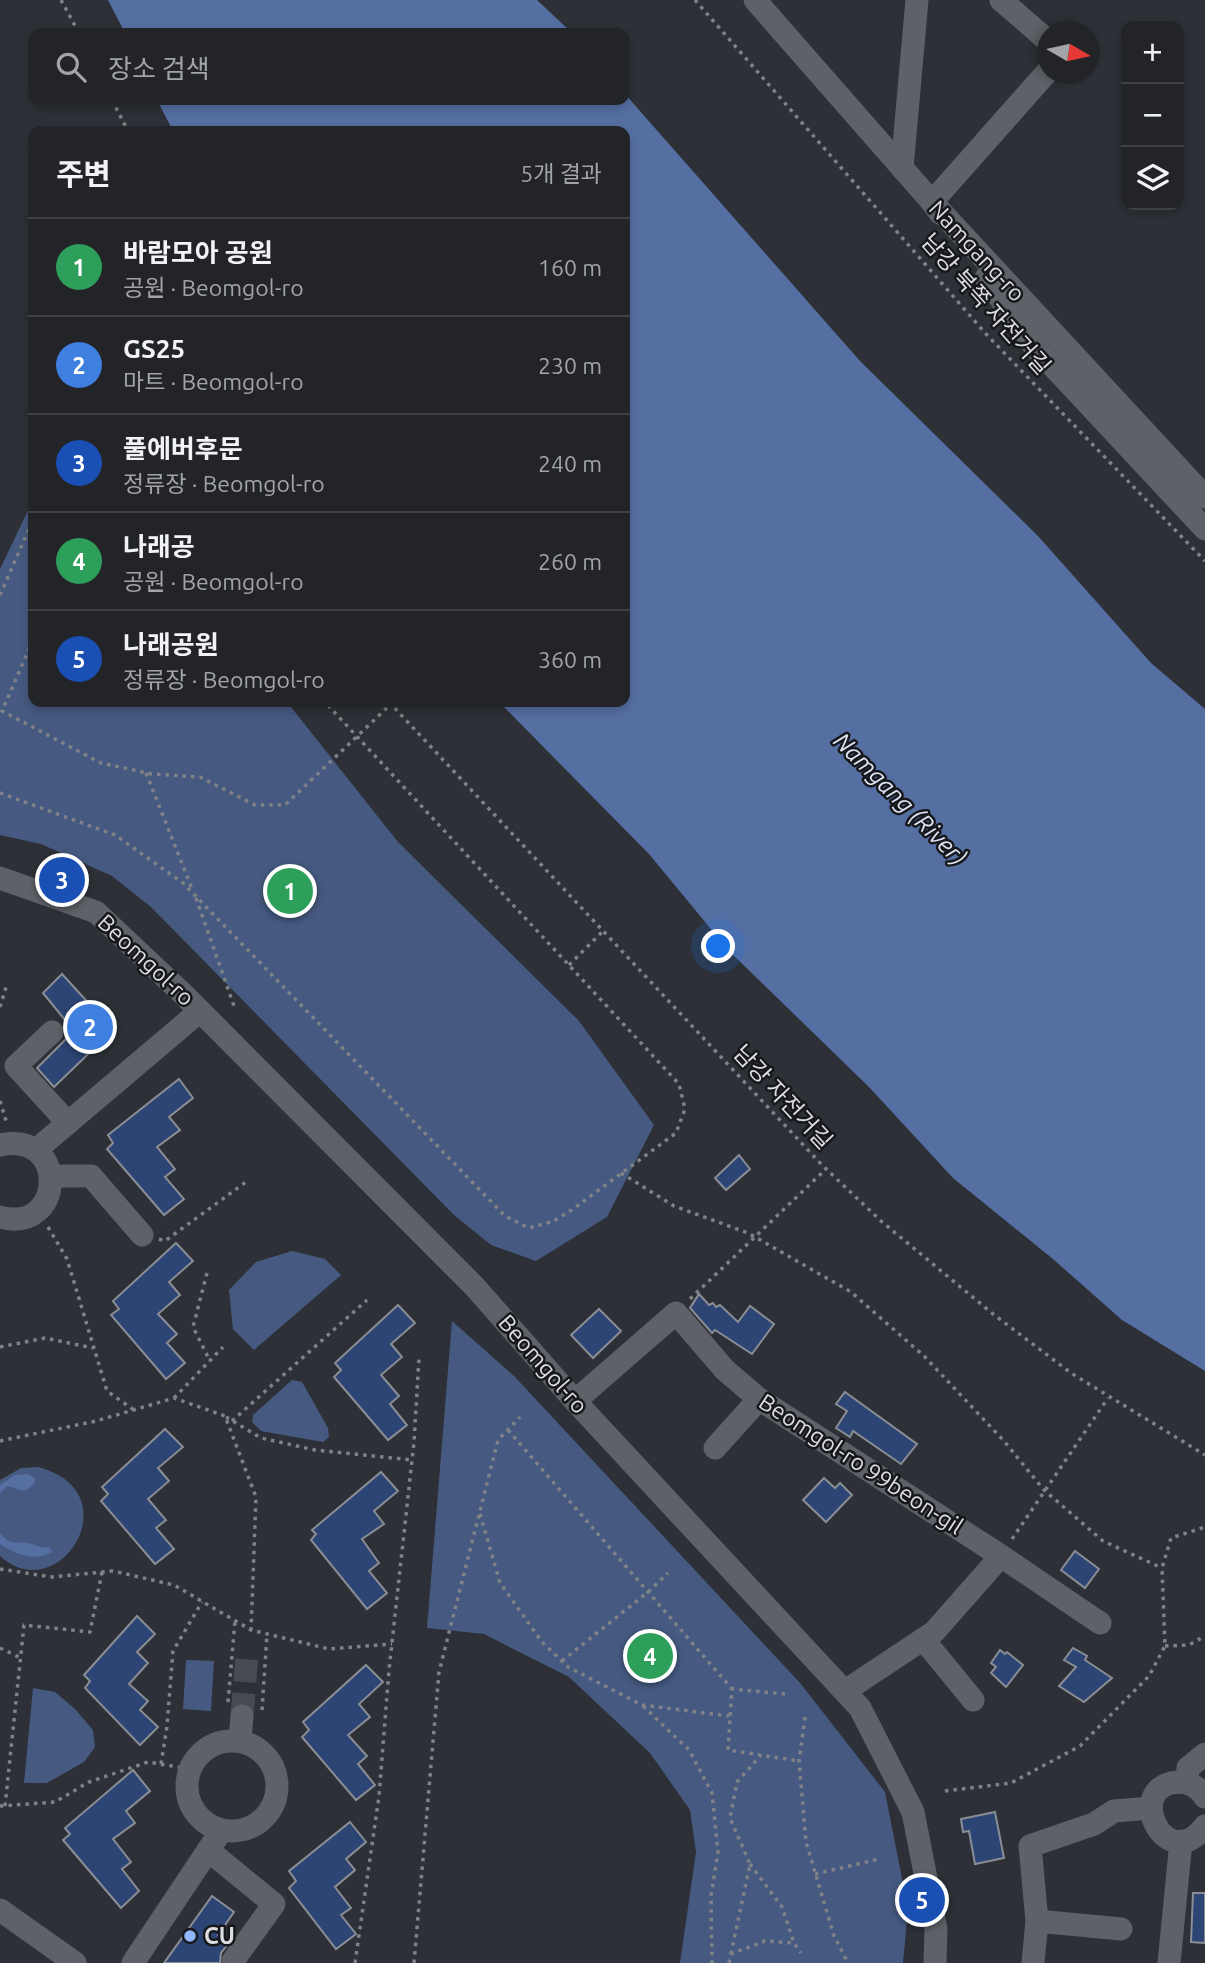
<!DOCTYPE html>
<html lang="ko">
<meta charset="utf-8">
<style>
:root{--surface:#222428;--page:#2e3034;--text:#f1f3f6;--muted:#a2a4a8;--line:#3f4145;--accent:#93b7fd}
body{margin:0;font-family:Ubuntu,"Noto Sans KR",sans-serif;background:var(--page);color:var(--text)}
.controls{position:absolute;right:21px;top:21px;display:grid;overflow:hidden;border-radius:14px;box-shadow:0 4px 10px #0003}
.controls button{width:63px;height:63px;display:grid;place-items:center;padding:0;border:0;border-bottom:2px solid var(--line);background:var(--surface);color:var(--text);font:35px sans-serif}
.compass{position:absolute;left:1037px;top:21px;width:63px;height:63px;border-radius:50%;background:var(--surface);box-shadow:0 4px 10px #0003;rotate:99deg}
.you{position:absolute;left:719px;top:947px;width:24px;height:24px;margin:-18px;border:5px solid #fff;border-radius:50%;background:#1a73e8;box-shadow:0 0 0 10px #1a73e833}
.badge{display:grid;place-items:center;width:46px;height:46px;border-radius:50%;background:var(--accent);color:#fff;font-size:23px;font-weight:700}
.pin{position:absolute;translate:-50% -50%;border:4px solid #fff;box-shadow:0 2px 7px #0006}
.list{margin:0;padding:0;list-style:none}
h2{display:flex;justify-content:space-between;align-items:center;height:91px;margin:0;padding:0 28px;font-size:30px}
h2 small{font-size:23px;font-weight:400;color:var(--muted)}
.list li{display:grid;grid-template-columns:46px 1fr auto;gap:21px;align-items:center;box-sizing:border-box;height:98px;padding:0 28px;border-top:2px solid var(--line)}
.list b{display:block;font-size:26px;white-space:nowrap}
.list p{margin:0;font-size:23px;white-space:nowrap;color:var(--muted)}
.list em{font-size:23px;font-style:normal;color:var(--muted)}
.icon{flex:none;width:38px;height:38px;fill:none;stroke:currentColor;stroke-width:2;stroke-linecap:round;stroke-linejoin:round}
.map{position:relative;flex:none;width:1205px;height:1963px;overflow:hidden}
.search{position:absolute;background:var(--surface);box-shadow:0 4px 10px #0003;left:28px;top:28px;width:602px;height:77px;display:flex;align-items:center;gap:18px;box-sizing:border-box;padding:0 24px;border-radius:14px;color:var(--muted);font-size:26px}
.panel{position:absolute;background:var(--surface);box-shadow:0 4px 10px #0003;left:28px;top:126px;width:602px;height:581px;border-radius:14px}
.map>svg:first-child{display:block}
.green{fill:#465a81}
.water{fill:#556fa3}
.building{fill:#2d4575;stroke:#8a8e94;stroke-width:2}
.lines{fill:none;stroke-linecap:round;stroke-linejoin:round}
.minor-tunnel{stroke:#474a50;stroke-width:23;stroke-dasharray:23 11;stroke-linecap:butt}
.path{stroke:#7f8286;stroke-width:3.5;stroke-dasharray:3.5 5;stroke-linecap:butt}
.minor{stroke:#5e6167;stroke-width:23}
.poi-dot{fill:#93b7fd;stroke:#17181b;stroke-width:2.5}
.labels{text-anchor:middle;stroke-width:5;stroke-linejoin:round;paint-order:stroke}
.street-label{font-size:23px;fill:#dbdde0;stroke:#17181b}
.poi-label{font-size:23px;font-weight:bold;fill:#dbdde0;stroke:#17181b;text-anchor:start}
.water-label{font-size:24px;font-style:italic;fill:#dce5f5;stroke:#17181b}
</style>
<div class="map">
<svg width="1205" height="1963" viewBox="0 0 1205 1963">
<rect width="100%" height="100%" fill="#2d3036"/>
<g class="green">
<polygon points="33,500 33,702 287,702 398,842 579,1021 654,1125 607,1217 536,1261 491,1245 454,1215 151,907 112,876 41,844 0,835 0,569"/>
<polygon points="292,1251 325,1259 341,1275 254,1350 233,1329 229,1290 256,1262"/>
<polygon points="452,1321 515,1377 801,1684 885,1792 908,1909 903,1963 680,1963 696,1852 690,1810 650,1753 569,1677 484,1634 427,1628"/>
<polygon points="292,1380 302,1382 328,1428 329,1437 323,1442 261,1431 252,1422 253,1415"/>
<path d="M38,1467c95,25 21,143 -38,89v-76l21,-12z"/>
<polygon points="186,1660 214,1661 211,1711 183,1709"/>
<polygon points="33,1688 55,1692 75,1709 93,1730 95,1747 84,1762 47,1783 24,1783"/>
</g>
<g class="water">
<polygon points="108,0 537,0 572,33 125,33"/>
<polygon points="625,94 860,361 1038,536 1151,663 1205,709 1205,1371 1122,1320 1053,1259 953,1178 869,1087 729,951 649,854 499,702 625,702 625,131 173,131 157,100 625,100"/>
<path d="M27,1474l8,4v4c-11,14 -14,7 -28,4l-7,7v-8l15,-10z"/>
<path d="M0,1533c11,13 13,8 27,10 10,1 12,6 23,4l2,5c-17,10 -37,2 -52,-8z"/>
</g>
<g class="building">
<polygon points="62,974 113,1030 54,1087 37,1068 74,1031 43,993"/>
<polygon points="179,1079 193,1098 169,1117 180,1130 157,1147 175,1169 165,1177 184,1199 164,1215 107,1149 113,1143 108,1135"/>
<polygon points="739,1155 750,1169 726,1190 715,1178"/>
<polygon points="176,1243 193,1261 169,1282 180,1295 158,1314 177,1334 167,1343 185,1363 166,1379 111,1315 119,1309 113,1301"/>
<polygon points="699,1294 709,1305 713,1303 716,1307 720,1305 738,1322 750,1306 774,1324 752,1354 715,1330 712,1333 690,1308"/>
<polygon points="398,1305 415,1323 391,1344 402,1357 381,1375 399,1396 390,1404 407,1425 388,1440 334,1377 341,1370 335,1363"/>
<polygon points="599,1309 621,1331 593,1358 571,1335"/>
<polygon points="845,1392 917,1444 901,1464 853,1431 850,1437 836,1428 847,1411 836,1404"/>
<polygon points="165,1429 183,1447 158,1468 169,1481 148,1499 166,1520 156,1528 174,1549 155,1564 101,1501 108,1494 102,1487"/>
<polygon points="381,1472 398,1491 374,1511 384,1524 362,1539 379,1563 369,1571 387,1593 367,1609 311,1540 316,1534 312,1530"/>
<polygon points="824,1478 835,1488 840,1483 852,1495 826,1522 803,1500"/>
<polygon points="1075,1551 1099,1569 1085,1588 1061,1570"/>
<polygon points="137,1616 155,1634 137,1652 148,1663 129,1684 148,1701 140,1710 158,1727 140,1745 85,1688 90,1681 84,1675"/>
<polygon points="1073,1648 1087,1656 1085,1660 1112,1678 1084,1702 1059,1686 1076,1667 1064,1660"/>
<polygon points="1000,1650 1005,1654 1007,1652 1023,1665 1006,1687 991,1673 996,1667 991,1663"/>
<polygon points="366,1665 383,1682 359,1704 370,1717 348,1735 367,1756 358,1764 375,1785 356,1800 302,1737 309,1730 303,1722"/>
<polygon points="133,1770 150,1791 126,1811 135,1823 113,1839 131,1862 122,1869 139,1891 121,1908 63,1840 70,1834 65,1828"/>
<polygon points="995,1812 1004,1858 975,1864 969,1831 963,1832 961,1819"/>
<polygon points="350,1822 366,1842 346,1859 355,1870 335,1887 351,1908 341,1915 356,1934 336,1949 289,1888 296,1881 289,1871"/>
<polygon points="1193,1893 1205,1893 1205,1943 1191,1942"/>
<polygon points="212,1896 234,1912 218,1935 229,1943 221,1953 220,1963 164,1963"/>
</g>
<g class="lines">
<polyline class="minor-tunnel" points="242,1716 247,1655"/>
<g class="path">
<polyline points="61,0 79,33"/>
<polyline points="695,0 986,334 1205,561"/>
<polyline points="112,100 128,131"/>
<polyline points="0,595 33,520"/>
<polyline points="33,640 2,711 101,763 152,774 200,777 255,805 285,805 391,704"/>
<polyline points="389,702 822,1165 881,1221 993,1314 1071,1373 1205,1455"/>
<polyline points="146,773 193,891"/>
<polyline points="0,793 115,835 183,883 505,1216 529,1228 554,1221 573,1209 676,1133 685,1109 679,1084 325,702"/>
<polyline points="196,898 234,1006"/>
<polyline points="569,965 603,931"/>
<polyline points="0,1007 7,984"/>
<polyline points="0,1101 7,1124"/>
<polyline points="621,1173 674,1206 748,1233 851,1292 924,1356 1004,1441 1044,1490 1103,1541 1162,1568"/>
<polyline points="48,1227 67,1259 107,1391 134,1410"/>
<polyline points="159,1239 165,1241 246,1182"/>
<polyline points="207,1273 193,1327 210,1361"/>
<polyline points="690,1299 826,1169"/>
<polyline points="0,1347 45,1338 93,1348"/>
<polyline points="174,1398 223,1347"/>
<polyline points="226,1417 261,1438 315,1450 412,1460"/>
<polyline points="232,1421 367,1300"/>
<polyline points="508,1430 732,1689"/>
<polyline points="0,1441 96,1421 174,1398 225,1416 256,1497 251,1630"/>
<polyline points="480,1514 500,1583 542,1642 568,1667 642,1705 729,1716"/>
<polyline points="1012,1539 1108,1398"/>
<polyline points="0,1569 52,1577 113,1571 174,1585 251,1630 329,1649 392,1644"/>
<polyline points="1165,1646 1189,1645 1205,1636"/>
<polyline points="0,1648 21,1658"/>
<polyline points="562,1661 648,1592 668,1573"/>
<polyline points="785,1694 732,1689 728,1750 799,1761"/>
<polyline points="228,1702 235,1621"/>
<polyline points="643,1706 689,1750 712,1793 718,1852 711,1896 712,1963"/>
<polyline points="262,1710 267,1634"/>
<polyline points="805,1717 799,1761 806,1842 834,1936 848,1963"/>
<polyline points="161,1764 167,1726 173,1651 202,1602"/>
<polyline points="945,1791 1011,1783 1080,1746 1149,1676 1165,1646 1162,1568 1171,1538 1205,1527"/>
<polyline points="0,1806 55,1802 89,1782 148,1762 190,1769"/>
<polyline points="5,1806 24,1625 90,1632 102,1572"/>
<polyline points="750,1864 782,1907 794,1943"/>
<polyline points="815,1874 879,1859"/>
<polyline points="731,1954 750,1864 730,1818 737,1782 761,1755"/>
<polyline points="355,1963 379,1796 389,1670 414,1442 419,1358"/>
<polyline points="414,1963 439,1672 498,1440 520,1417"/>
<polyline points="729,1963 731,1954 765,1941 794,1943 801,1953"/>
</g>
<g class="minor">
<polyline points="755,0 932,202 1205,497"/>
<polyline points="1001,0 1048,41"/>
<polyline points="902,168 917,0"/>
<polyline points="940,213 932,202 1048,71"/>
<polyline points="986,278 1035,347 1205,529"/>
<polyline points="0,878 96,912 181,992 475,1287 575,1401 860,1708 913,1812 936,1929 935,1963"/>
<polyline points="52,1032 16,1066 68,1123"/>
<path d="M0,1145c69,-15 65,90 0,72"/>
<polyline points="36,1150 200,1011"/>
<polyline points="51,1176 91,1176 142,1235"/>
<polyline points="575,1401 676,1313 725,1370 759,1399 1001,1556 934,1632 845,1691"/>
<polyline points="715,1448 759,1399"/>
<polyline points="1001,1556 1100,1623"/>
<polyline points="923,1639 973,1700"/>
<circle cx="232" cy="1786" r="45"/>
<polyline points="240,1741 242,1716"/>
<polyline points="1187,1783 1188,1768 1205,1754"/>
<path d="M1205,1797c-6,-9 -15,-15 -27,-15 -56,4 -12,96 27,44"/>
<polyline points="208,1850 274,1904 233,1961"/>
<polyline points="0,1910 75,1963"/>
<polyline points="1037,1921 1121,1929"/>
<polyline points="133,1963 221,1831"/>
<polyline points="1033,1963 1037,1921 1030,1846 1094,1824 1114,1811 1151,1808"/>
<polyline points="1169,1963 1181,1841"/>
</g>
</g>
<circle class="poi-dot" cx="190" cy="1936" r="7"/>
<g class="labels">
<g class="street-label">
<text transform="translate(977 251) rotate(47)" y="8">Namgang-ro</text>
<text transform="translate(986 304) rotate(48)" y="8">남강 북쪽 자전거길</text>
<text transform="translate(146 960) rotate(43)" y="8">Beomgol-ro</text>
<text transform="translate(783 1097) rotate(47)" y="8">남강 자전거길</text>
<text transform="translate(543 1364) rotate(49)" y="8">Beomgol-ro</text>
<text transform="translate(861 1464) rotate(33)" y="8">Beomgol-ro 99beon-gil</text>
</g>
<g class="poi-label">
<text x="204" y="1944">CU</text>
</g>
<g class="water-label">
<text transform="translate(900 799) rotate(45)" y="8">Namgang (River)</text>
</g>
</g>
</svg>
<div class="controls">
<button>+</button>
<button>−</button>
<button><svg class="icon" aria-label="layers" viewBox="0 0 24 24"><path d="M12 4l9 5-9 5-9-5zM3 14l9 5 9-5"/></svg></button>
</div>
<svg class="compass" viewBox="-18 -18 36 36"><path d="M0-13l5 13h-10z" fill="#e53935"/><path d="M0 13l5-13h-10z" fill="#a2a4a8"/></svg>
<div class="you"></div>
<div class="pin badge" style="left:290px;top:891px;background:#2e9e5b">1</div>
<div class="pin badge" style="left:90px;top:1027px;background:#3f7fe0">2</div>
<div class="pin badge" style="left:62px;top:880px;background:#1a4fb4">3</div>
<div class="pin badge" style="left:650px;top:1656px;background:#2e9e5b">4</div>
<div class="pin badge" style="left:922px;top:1900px;background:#1a4fb4">5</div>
<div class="search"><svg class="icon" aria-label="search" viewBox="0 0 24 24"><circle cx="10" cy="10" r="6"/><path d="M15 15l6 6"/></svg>장소 검색</div>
<section class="panel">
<h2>주변<small>5개 결과</small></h2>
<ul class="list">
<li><span class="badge" style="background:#2e9e5b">1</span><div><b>바람모아 공원</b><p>공원 · Beomgol-ro</p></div><em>160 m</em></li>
<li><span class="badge" style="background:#3f7fe0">2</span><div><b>GS25</b><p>마트 · Beomgol-ro</p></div><em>230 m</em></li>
<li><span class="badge" style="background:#1a4fb4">3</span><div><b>풀에버후문</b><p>정류장 · Beomgol-ro</p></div><em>240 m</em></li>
<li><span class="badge" style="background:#2e9e5b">4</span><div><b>나래공</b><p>공원 · Beomgol-ro</p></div><em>260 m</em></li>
<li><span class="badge" style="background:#1a4fb4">5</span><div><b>나래공원</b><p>정류장 · Beomgol-ro</p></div><em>360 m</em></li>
</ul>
</section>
</div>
